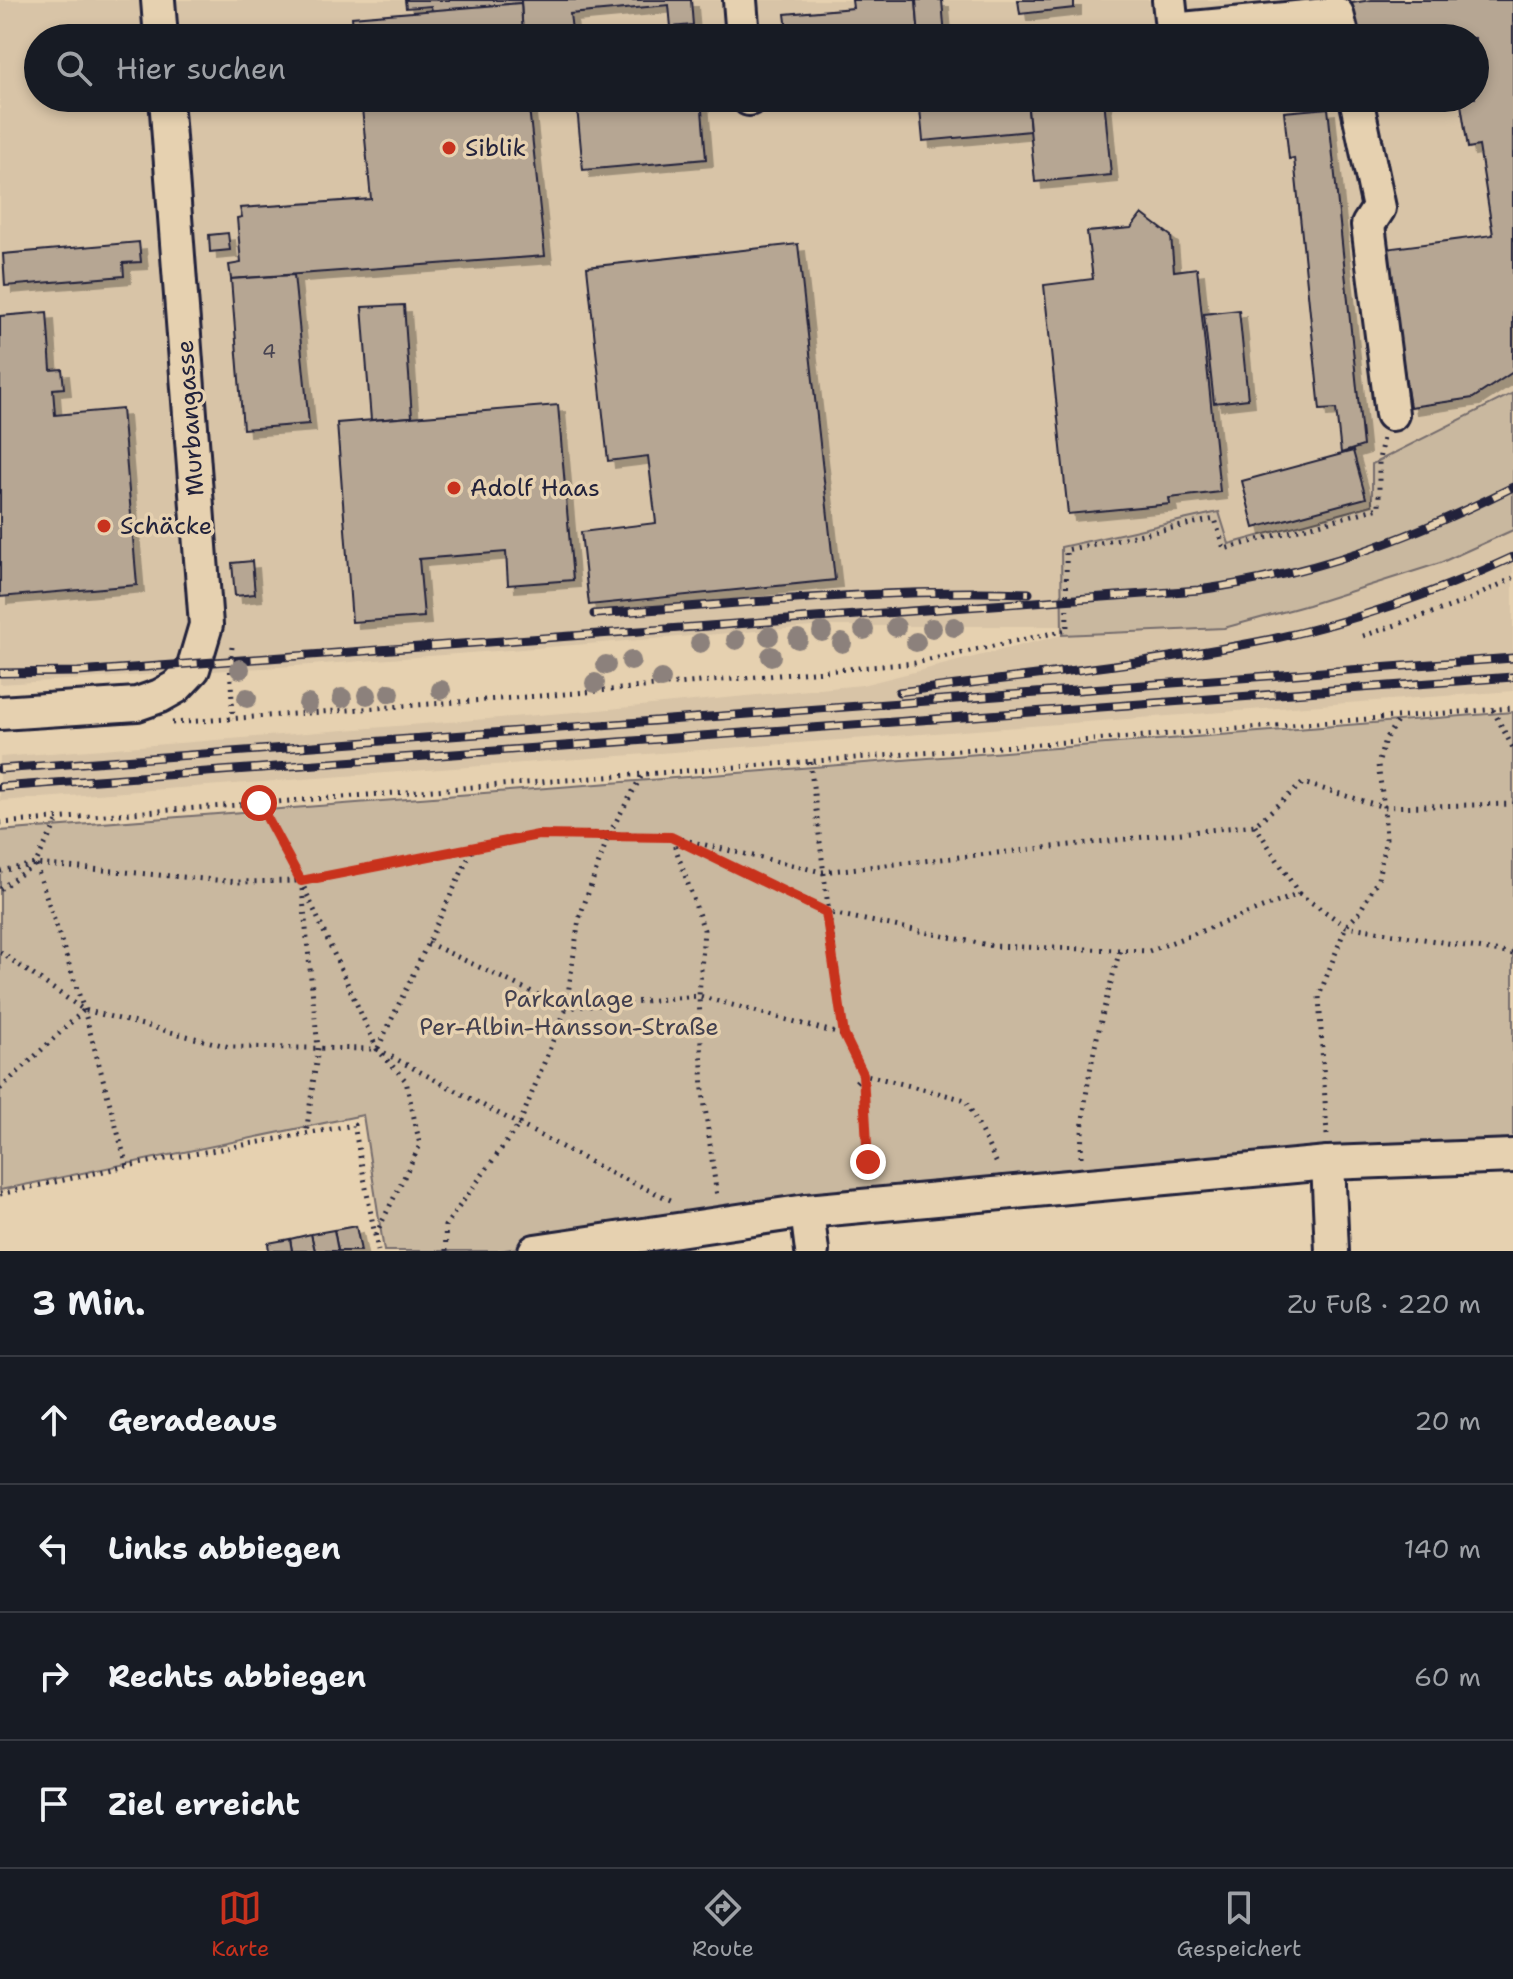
<!DOCTYPE html>
<html lang="de">
<meta charset="utf-8">
<style>
:root{--surface:#171b24;--page:#20242c;--text:#f1f3f6;--muted:#9ea1a6;--line:#363941;--accent:#c8321e}
body{margin:0;font-family:"Shantell Sans",sans-serif;background:var(--page);color:var(--text)}
.stop{position:absolute;width:24px;height:24px;margin:-18px;border:6px solid #c8321e;border-radius:50%;background:#fff}
.stop.end{background:#c8321e;border-color:#fff;box-shadow:0 2px 8px #0008}
.list{margin:0;padding:0;list-style:none}
h2{display:flex;justify-content:space-between;align-items:center;height:104px;margin:0;padding:0 32px;font-size:34px}
h2 small{font-size:26px;font-weight:400;color:var(--muted)}
.list li{display:grid;grid-template-columns:52px 1fr auto;gap:24px;align-items:center;box-sizing:border-box;height:128px;padding:0 32px;border-top:2px solid var(--line)}
.list b{display:block;font-size:30px;white-space:nowrap}
.list em{font-size:26px;font-style:normal;color:var(--muted)}
.icon{flex:none;width:44px;height:44px;fill:none;stroke:currentColor;stroke-width:2;stroke-linecap:round;stroke-linejoin:round}
.map{position:relative;flex:none;width:1513px;height:1251px;overflow:hidden}
.search{position:absolute;background:var(--surface);box-shadow:0 4px 12px #0003;left:24px;right:24px;top:24px;height:88px;display:flex;align-items:center;gap:20px;box-sizing:border-box;padding:0 28px;border-radius:44px;color:var(--muted);font-size:30px}
.sheet{height:616px;background:var(--surface)}
nav{display:flex;justify-content:space-around;align-items:center;box-sizing:border-box;height:112px;border-top:2px solid var(--line);background:var(--surface);font-size:22px;color:var(--muted)}
nav a{display:grid;justify-items:center;gap:4px}
nav .on{color:var(--accent)}
.map>svg:first-child{display:block}
.built{fill:#d8c4a7;fill-rule:evenodd}
.green{fill:#c9b89f;stroke:#766d6d;stroke-width:2}
.building{fill:#b6a693;stroke:#22223b;stroke-width:2;filter:url(#shadow)}
.lines{fill:none;stroke-linecap:round;stroke-linejoin:round}
.minor-casing{stroke:#22223b;stroke-width:38}
.path{stroke:#22223b;stroke-width:5;stroke-dasharray:2 6;stroke-linecap:butt}
.minor{stroke:#e6d1b0;stroke-width:32}
.rail-casing{stroke:#22223b;stroke-width:9}
.rail{stroke:#e6d1b0;stroke-width:6;stroke-dasharray:18;stroke-linecap:butt}
.tree{fill:#8c817b}
.route{stroke:#c8321e;stroke-width:10}
.poi-dot{fill:#c8321e;stroke:#e6d1b0;stroke-width:3}
.labels{text-anchor:middle;stroke-width:7;stroke-linejoin:round;paint-order:stroke}
.number-label{font-size:20px;fill:#474351}
.poi-label{font-size:24px;fill:#22223b;stroke:#e6d1b0;text-anchor:start}
.street-label{font-size:24px;fill:#22223b;stroke:#e6d1b0}
.park-label{font-size:24px;fill:#43404f;stroke:#e6d1b0}
</style>
<div class="map">
<svg width="1513" height="1251" viewBox="0 0 1513 1251">
<defs>
<filter id="shadow"><feDropShadow dx="7" dy="7" stdDeviation="0" flood-color="#0004"/></filter>
</defs>
<rect width="100%" height="100%" fill="#e6d1b0"/>
<filter id="ink" filterUnits="userSpaceOnUse"><feTurbulence type="fractalNoise" baseFrequency=".0125" numOctaves="2"/><feDisplacementMap in="SourceGraphic" scale="16" xChannelSelector="R" yChannelSelector="G"/><feConvolveMatrix kernelMatrix="1 2 1 2 8 2 1 2 1" color-interpolation-filters="sRGB"/></filter>
<g filter="url(#ink)">
<g class="built">
<path d="M0,0h1513v393l-30,16 -110,96 -144,39 -10,-31 -157,34 -1,79h-237l-514,39 -310,19zM38,38h1437v60h-1437z"/>
<polygon points="1513,530 1513,691 0,801 0,757 588,711 862,685 1062,635 1224,628 1308,605 1440,563"/>
</g>
<g class="green">
<polygon points="1513,393 1513,530 1440,563 1308,605 1224,628 1062,635 1061,547 1219,512 1229,544 1372,505 1372,464"/>
<polygon points="1513,712 1513,1153 817,1203 498,1251 384,1251 363,1115 0,1190 0,831"/>
</g>
<g class="building">
<polygon points="405,0 521,0 521,3 432,11 431,6 406,8"/>
<polygon points="521,0 691,0 693,25 671,27 669,5 570,14 573,38 523,38"/>
<polygon points="852,0 916,0 919,38 788,38 785,14 853,8"/>
<polygon points="916,0 942,0 945,38 919,38"/>
<polygon points="1018,0 1074,0 1074,8 1020,14"/>
<polygon points="1371,0 1513,0 1513,372 1473,398 1410,407 1385,249 1493,235 1479,146 1468,148 1460,98 1475,98 1475,38 1357,38 1352,3"/>
<polygon points="521,3 523,38 354,38 352,17"/>
<polygon points="361,98 528,98 545,256 231,279 229,265 241,263 237,218 242,217 240,208 371,199"/>
<polygon points="633,98 701,98 706,159 583,170 577,107 633,102"/>
<polygon points="919,98 1027,98 1030,131 923,141"/>
<polygon points="1027,98 1104,98 1111,175 1035,182"/>
<polygon points="1328,108 1363,446 1341,453 1336,409 1320,410 1294,158 1289,159 1284,112"/>
<polygon points="1142,214 1171,236 1174,271 1197,268 1220,492 1169,498 1170,504 1068,514 1044,285 1093,279 1087,232 1131,228"/>
<polygon points="228,233 230,250 210,252 209,235"/>
<polygon points="139,242 141,262 123,263 124,276 5,286 3,254"/>
<polygon points="798,244 835,580 589,605 581,532 656,523 648,456 608,461 587,267"/>
<polygon points="294,275 309,424 243,429 231,279"/>
<polygon points="404,305 412,417 371,420 362,307"/>
<polygon points="1239,310 1248,399 1214,403 1204,314"/>
<polygon points="47,312 51,370 62,369 64,388 53,389 55,415 122,409 137,585 0,597 0,316"/>
<polygon points="558,405 573,580 508,585 506,552 419,559 424,617 352,622 337,423"/>
<polygon points="1353,451 1366,498 1254,528 1242,481"/>
<polygon points="252,561 255,594 235,596 232,563"/>
<polygon points="356,1226 361,1251 338,1251 334,1230"/>
<polygon points="334,1230 338,1251 315,1251 311,1234"/>
<polygon points="311,1234 315,1251 292,1251 290,1239"/>
<polygon points="290,1239 292,1251 269,1251 268,1243"/>
</g>
<g class="lines">
<g class="minor-casing">
<g id="minor">
<polyline points="158,0 161,38"/>
<polyline points="740,0 743,38"/>
<polyline points="1169,0 1173,38"/>
<polyline points="1172,30 1337,14 1343,38"/>
<polyline points="749,98 749,99"/>
<polyline points="1356,98 1379,208 1368,225 1392,414"/>
<polyline points="0,713 137,704 160,696 176,687 193,669 206,625 166,98"/>
<polyline points="1328,1163 1332,1251"/>
<polyline points="807,1211 812,1251"/>
<polyline points="535,1251 807,1211 1328,1163 1513,1156"/>
</g>
</g>
<g class="path">
<polyline points="1363,636 1467,601 1513,578"/>
<polyline points="232,647 230,664 233,719"/>
<polyline points="1493,710 1513,748"/>
<polyline points="172,723 553,695 915,663 1067,630 1066,550 1215,519 1224,549 1379,508 1379,460 1383,438"/>
<polyline points="810,762 844,1035"/>
<polyline points="259,803 301,881 377,1049 406,1081 420,1145 375,1236"/>
<polyline points="0,823 1513,708"/>
<polyline points="1255,825 1299,894"/>
<polyline points="672,838 704,930 699,996 703,1092 717,1197"/>
<polyline points="681,841 826,912 993,946 1149,951 1299,894 1346,926 1513,954"/>
<polyline points="36,865 84,1010 127,1166"/>
<polyline points="0,871 35,864 238,882 301,881 538,835 609,834 671,837 822,872 1255,825 1303,783 1384,807 1513,804"/>
<polyline points="0,889 35,864 59,818"/>
<polyline points="302,889 318,1048 306,1134"/>
<polyline points="428,943 566,1008 699,996 844,1035 863,1074 869,1177"/>
<polyline points="0,952 84,1010 230,1047 377,1049 607,1171 673,1201"/>
<polyline points="378,1048 474,846"/>
<polyline points="856,1082 863,1074 966,1100 998,1166"/>
<polyline points="0,1089 84,1010"/>
<polyline points="1327,1135 1319,996 1346,926 1359,913 1378,879 1386,838 1384,807 1378,765 1385,739 1399,719"/>
<path d="M1081,1157c1,-70 20,-140 39,-207"/>
<polyline points="0,1194 127,1166 354,1125 378,1251"/>
<polyline points="446,1251 445,1226 520,1123 566,1008 579,919 609,834 642,775"/>
</g>
<use href="#minor" class="minor"/>
<g class="rail-casing">
<g id="rail">
<path d="M594,614c145,-10 291,-26 435,-21"/>
<path d="M0,673l78,-1 1121,-82c118,-17 208,-50 314,-103"/>
<path d="M899,692c124,-16 250,-28 373,-53 83,-18 164,-46 241,-82"/>
<polyline points="0,769 1513,658"/>
<polyline points="0,787 1513,677"/>
</g>
</g>
<use href="#rail" class="rail"/>
</g>
<g class="tree">
<circle cx="896" cy="627" r="10"/>
<circle cx="954" cy="627" r="10"/>
<circle cx="932" cy="628" r="10"/>
<circle cx="864" cy="630" r="10"/>
<circle cx="822" cy="632" r="10"/>
<circle cx="769" cy="636" r="10"/>
<circle cx="798" cy="639" r="10"/>
<circle cx="736" cy="640" r="10"/>
<circle cx="916" cy="642" r="10"/>
<circle cx="700" cy="643" r="10"/>
<circle cx="842" cy="643" r="10"/>
<circle cx="771" cy="656" r="10"/>
<circle cx="631" cy="661" r="10"/>
<circle cx="606" cy="665" r="10"/>
<circle cx="240" cy="669" r="10"/>
<circle cx="661" cy="679" r="10"/>
<circle cx="595" cy="683" r="10"/>
<circle cx="441" cy="690" r="10"/>
<circle cx="390" cy="693" r="10"/>
<circle cx="367" cy="695" r="10"/>
<circle cx="247" cy="698" r="10"/>
<circle cx="342" cy="698" r="10"/>
<circle cx="308" cy="704" r="10"/>
</g>
</g>
<g class="lines" filter="url(#ink)">
<polyline class="route" points="259,803 301,881 538,835 671,837 826,912 844,1035 863,1074 868,1162"/>
</g>
<g class="poi-dot">
<circle cx="449" cy="148" r="8"/>
<circle cx="454" cy="488" r="8"/>
<circle cx="104" cy="526" r="8"/>
</g>
<g class="labels">
<g class="number-label">
<text x="269" y="358">4</text>
</g>
<g class="poi-label">
<text x="465" y="156">Siblik</text>
<text x="470" y="496">Adolf Haas</text>
<text x="120" y="534">Schäcke</text>
</g>
<g class="street-label">
<text transform="translate(190 418) rotate(-94)" y="8">Murbangasse</text>
</g>
<g class="park-label">
<text x="569" y="1007">Parkanlage<tspan x="569" dy="28">Per-Albin-Hansson-Straße</tspan></text>
</g>
</g>
</svg>
<div class="stop" style="left:259px;top:803px"></div>
<div class="stop end" style="left:868px;top:1162px"></div>
<div class="search"><svg class="icon" aria-label="search" viewBox="0 0 24 24"><circle cx="10" cy="10" r="6"/><path d="M15 15l6 6"/></svg>Hier suchen</div>
</div>
<section class="sheet">
<h2>3 Min.<small>Zu Fuß · 220 m</small></h2>
<ul class="list">
<li><svg class="icon" aria-label="ahead" viewBox="0 0 24 24"><path d="M12 20V5M6 11l6-6 6 6"/></svg><div><b>Geradeaus</b></div><em>20 m</em></li>
<li><svg class="icon" aria-label="left" viewBox="0 0 24 24"><path d="M17 20v-9H6M10 6l-5 5 5 5"/></svg><div><b>Links abbiegen</b></div><em>140 m</em></li>
<li><svg class="icon" aria-label="right" viewBox="0 0 24 24"><path d="M7 20v-9h11M14 6l5 5-5 5"/></svg><div><b>Rechts abbiegen</b></div><em>60 m</em></li>
<li><svg class="icon" aria-label="arrive" viewBox="0 0 24 24"><path d="M6 21V4h12l-3 4 3 4H6"/></svg><div><b>Ziel erreicht</b></div></li>
</ul>
</section>
<nav>
<a class="on"><svg class="icon" aria-label="map" viewBox="0 0 24 24"><path d="M3 6l6-2 6 2 6-2v14l-6 2-6-2-6 2zM9 4v14M15 6v14"/></svg>Karte</a>
<a><svg class="icon" aria-label="directions" viewBox="0 0 24 24"><path d="M12 3l9 9-9 9-9-9zM9 14v-3h6M13 9l2 2-2 2"/></svg>Route</a>
<a><svg class="icon" aria-label="saved" viewBox="0 0 24 24"><path d="M7 4h10v16l-5-4-5 4z"/></svg>Gespeichert</a>
</nav>
